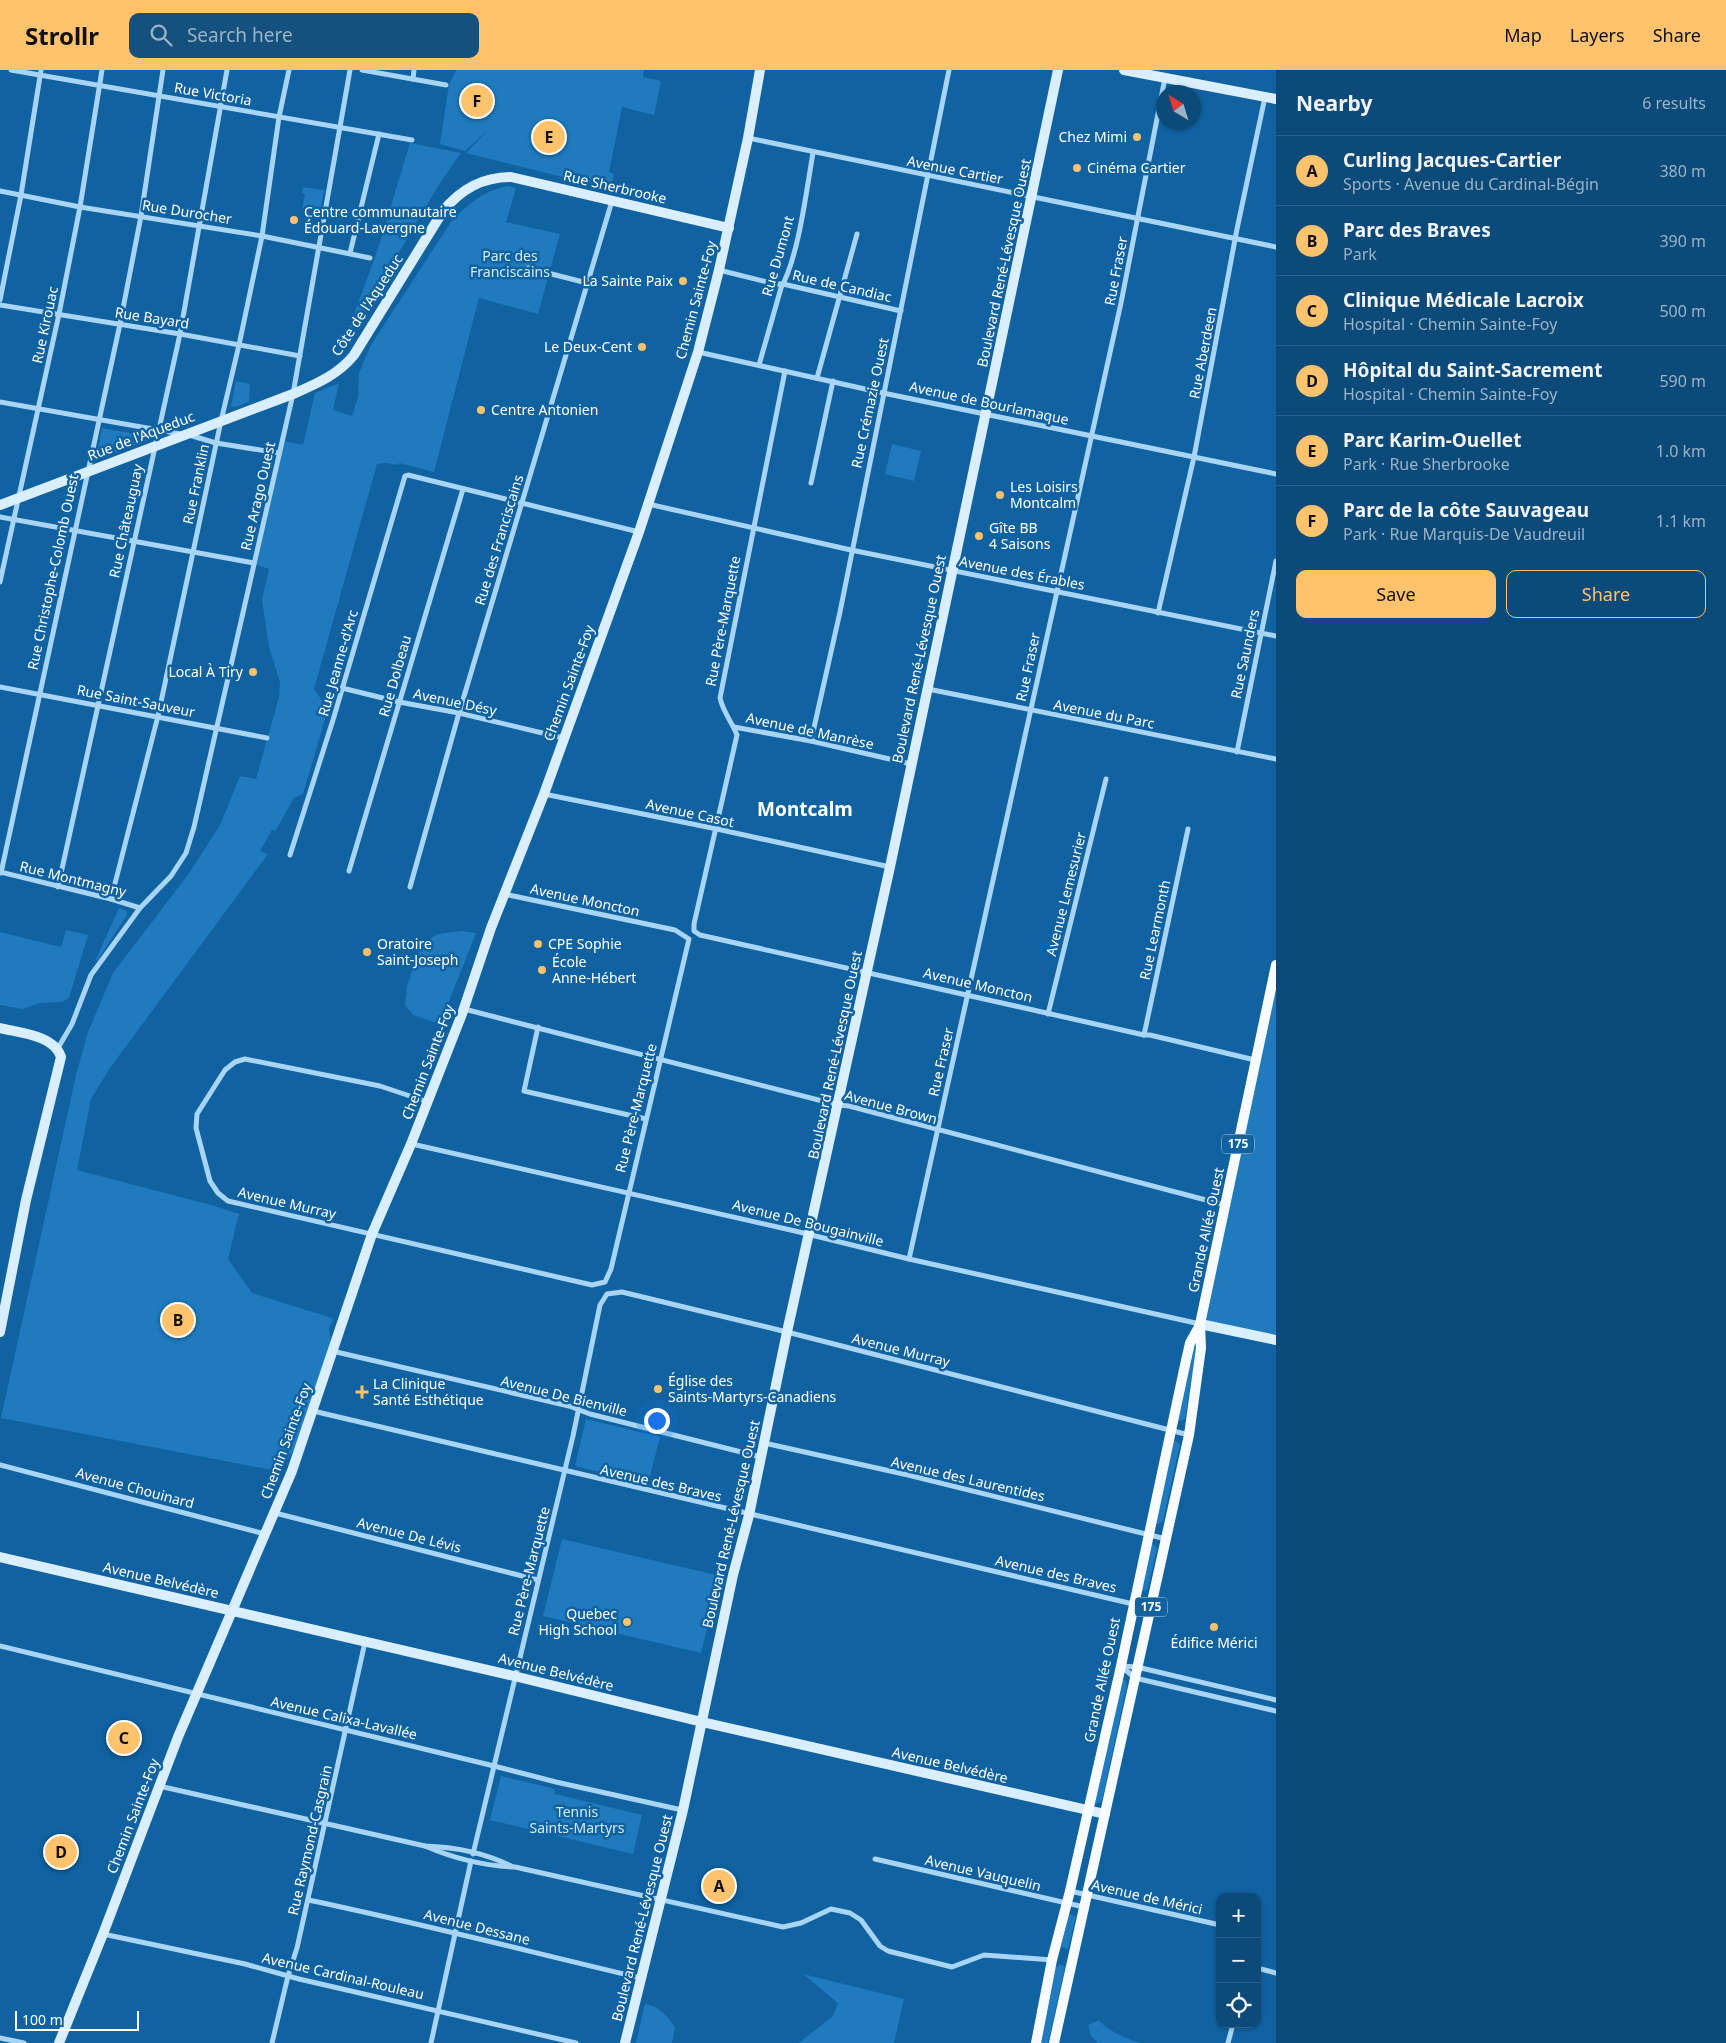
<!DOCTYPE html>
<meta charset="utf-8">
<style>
:root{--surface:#0c4a79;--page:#15517e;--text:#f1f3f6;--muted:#9ab3c6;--line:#2c628a;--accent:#ffc26d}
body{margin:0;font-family:"Noto Sans",sans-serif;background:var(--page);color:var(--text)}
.controls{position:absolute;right:15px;bottom:15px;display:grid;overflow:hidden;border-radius:10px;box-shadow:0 1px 4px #0004}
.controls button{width:45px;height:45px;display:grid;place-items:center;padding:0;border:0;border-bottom:1px solid var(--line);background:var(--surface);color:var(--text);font:25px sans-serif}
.compass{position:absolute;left:1156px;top:15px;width:45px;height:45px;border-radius:50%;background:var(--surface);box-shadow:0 1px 4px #0004;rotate:322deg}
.scale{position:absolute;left:15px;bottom:12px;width:124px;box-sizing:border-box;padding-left:5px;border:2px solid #fff;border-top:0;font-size:14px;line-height:18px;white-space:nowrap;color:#fff;-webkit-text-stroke:4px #1062a1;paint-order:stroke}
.you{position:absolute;left:656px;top:1350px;width:18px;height:18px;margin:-12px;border:4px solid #fff;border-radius:50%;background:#1a73e8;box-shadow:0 0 0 8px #1a73e833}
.badge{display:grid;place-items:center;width:32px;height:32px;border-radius:50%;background:var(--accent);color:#111;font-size:16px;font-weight:700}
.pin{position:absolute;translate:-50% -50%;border:2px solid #fff;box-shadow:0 1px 5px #0006}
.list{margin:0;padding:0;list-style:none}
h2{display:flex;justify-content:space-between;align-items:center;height:65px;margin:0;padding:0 20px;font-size:21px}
h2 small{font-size:16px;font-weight:400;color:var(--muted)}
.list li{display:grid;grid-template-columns:32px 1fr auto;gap:15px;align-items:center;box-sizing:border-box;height:70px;padding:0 20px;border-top:1px solid var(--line)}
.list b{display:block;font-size:19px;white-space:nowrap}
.list p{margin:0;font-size:16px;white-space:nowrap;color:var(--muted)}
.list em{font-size:16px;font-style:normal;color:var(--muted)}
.actions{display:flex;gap:10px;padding:15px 20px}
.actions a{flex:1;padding:11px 0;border:1px solid var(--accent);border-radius:10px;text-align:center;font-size:18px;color:var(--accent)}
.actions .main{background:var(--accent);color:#111}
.icon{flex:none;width:28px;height:28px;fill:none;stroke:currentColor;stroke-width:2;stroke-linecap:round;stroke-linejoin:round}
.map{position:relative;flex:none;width:1276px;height:1973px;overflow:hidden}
header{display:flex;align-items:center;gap:30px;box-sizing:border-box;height:70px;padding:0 25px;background:var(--accent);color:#111}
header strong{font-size:24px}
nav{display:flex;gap:28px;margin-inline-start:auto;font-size:18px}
.search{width:350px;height:45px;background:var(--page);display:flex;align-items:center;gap:12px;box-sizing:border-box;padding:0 18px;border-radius:10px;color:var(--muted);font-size:19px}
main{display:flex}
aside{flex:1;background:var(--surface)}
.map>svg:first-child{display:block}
.green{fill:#1f7bbe}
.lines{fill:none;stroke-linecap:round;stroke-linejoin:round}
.street{stroke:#a8d5f6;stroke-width:5}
.secondary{stroke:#d9eefe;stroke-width:10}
.primary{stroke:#f7fbff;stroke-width:10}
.poi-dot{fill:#ffc26d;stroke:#1062a1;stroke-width:2}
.labels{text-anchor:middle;stroke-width:5;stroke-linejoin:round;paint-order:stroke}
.shield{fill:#1062a1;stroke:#b7d0e3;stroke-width:1}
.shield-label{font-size:12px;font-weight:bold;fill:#fff}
.street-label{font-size:14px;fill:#fff;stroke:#1062a1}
.poi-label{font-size:14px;fill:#fff;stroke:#1062a1;text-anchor:start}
.park-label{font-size:14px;fill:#d1ecfe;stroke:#1062a1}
.district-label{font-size:19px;font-weight:bold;fill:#fff;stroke:#1062a1}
</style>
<header>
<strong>Strollr</strong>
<div class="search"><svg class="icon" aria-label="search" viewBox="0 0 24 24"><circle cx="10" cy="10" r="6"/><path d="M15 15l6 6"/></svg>Search here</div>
<nav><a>Map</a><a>Layers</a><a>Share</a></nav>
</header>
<main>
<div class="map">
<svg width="1276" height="1973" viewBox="0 0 1276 1973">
<rect width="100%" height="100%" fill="#1062a1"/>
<g class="green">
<polygon points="456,0 644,0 643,7 661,11 654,45 622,37 609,102 614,104 611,119 466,83 488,60 465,81 440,74 449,15"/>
<polygon points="410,73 461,83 440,113 340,282 378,179"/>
<path d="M509,116l7,2 -10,34 54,12 -22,80 -59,-16 -45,174 -35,-9v2l-14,-2 -8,1 -63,225 14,20 -25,85 -9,4 -18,32h-4l-12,21 8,3 -158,214 -19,31 -14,71 138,36 24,8 -11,45 24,34 80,25 1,3 -4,7 3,23 -28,85 -20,28 -2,8 -281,-54 75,-343 12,-43 25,-59 77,-101 30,-47 20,-49 16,3 23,-82 1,-15 -11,-35 -7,-47 7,-31 -12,-4 27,-124 19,4 12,-52 24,-10 -6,27 19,6 6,-19 1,-24 12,-28 80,-123c17,-18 33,-32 58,-36z"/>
<polygon points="303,117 324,120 320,143 302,139 305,124 302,123"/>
<polygon points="236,311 250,314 249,332 235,337 231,336"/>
<polygon points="102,358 147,366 149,370 96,390"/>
<polygon points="892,374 921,381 914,411 885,404"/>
<polygon points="119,838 127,841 127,845 97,891 96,889"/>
<polygon points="66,860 88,865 69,928 62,932 40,933 22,939 0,935 0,862 61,877"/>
<polygon points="462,861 476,863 440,954 413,945 405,935 407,916 421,874 438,864"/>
<polygon points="1276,888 1276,1268 1198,1250"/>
<polygon points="1195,1266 1198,1267 1185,1349 1180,1351 1178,1350"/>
<polygon points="586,1349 660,1367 648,1414 575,1396"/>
<polygon points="1174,1370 1180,1374 1163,1451 1159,1454 1156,1454"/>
<polygon points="562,1469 720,1506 701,1583 543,1546"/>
<polygon points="1152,1473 1157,1478 1148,1518 1145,1521 1141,1521"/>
<polygon points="1122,1610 1125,1610 1127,1615 1102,1731 1096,1734 1094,1732"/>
<polygon points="501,1706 555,1719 555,1724 642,1745 633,1784 490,1750"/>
<polygon points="1069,1844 1076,1846 1068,1879 1061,1877"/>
<polygon points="1060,1894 1065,1897 1048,1973 1039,1973 1056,1897"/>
<polygon points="803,1904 904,1929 894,1973 799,1973 833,1946 838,1933"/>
<path d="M645,1934c14,2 23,13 30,23l-3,16h-36z"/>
<path d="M1099,1950c7,10 28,19 41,23h-42l-7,-7 -3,-11z"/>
</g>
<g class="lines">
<g class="street">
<polyline points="11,0 412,70"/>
<polyline points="362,0 446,15"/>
<polyline points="413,9 414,0"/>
<polyline points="748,68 1276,177"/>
<polyline points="0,121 80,137 262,166 370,188"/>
<polyline points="350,183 379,64"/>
<polyline points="528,198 587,213"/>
<polyline points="719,200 775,214 783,214 901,241"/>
<polyline points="0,230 21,125 41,0"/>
<polyline points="0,235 180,264 300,286"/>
<polyline points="698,282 883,323 1276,404"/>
<path d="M759,295l22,-77c18,-33 25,-96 32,-135"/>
<path d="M785,301l-65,327c3,14 12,24 17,37l-43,189v7l6,4 444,100h6l105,25"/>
<polyline points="817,308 857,164"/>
<polyline points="0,332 181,364"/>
<polyline points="189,365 216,373 279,383"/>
<polyline points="811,413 833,311"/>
<polyline points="648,434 851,480 1276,566"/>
<polyline points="0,447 254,493"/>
<polyline points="0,512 59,244 80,137 102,0"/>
<polyline points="1158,543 1194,387 1237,159 1265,27"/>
<polyline points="0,617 267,668"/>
<polyline points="342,618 399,632 459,643 563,668"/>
<polyline points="928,619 1276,689"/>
<polyline points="734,657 811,671 911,694"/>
<polyline points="811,671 840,542 949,0"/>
<polyline points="1237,682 1276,491"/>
<polyline points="544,724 717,759 890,797"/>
<polyline points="290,785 333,650 405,406 408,405 639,462"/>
<polyline points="349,801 463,419"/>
<polyline points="0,802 111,829 140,838"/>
<polyline points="1,803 120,254 141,146 163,0"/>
<polyline points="58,817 180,264 227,0"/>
<polyline points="410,817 459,643 612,131"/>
<polyline points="111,829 158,646 221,351 239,275 262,166 279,47 289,0"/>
<polyline points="464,939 838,1035 849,1036 1225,1135"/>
<polyline points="1048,944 1106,709"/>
<polyline points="538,957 524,1021 646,1049"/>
<polyline points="1144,965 1188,759"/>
<polyline points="58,978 72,954 91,905 140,838 171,806 186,783 194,757 293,324 350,0"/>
<polyline points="428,1032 380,1016 245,989 235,992 225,1000 197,1044 196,1058 210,1111 218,1123 228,1131 592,1215 605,1212 611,1199 689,869 675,860 504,824"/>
<polyline points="412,1074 795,1161 909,1189 1200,1254"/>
<polyline points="909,1189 1121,233 1165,8"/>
<polyline points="332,1281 569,1336 590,1344 761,1387"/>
<polyline points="313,1341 1150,1538"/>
<polyline points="764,1373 908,1405 1166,1469"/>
<polyline points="0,1395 265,1464"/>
<polyline points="275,1443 538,1510"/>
<polyline points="0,1576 494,1696 556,1712 682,1740"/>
<polyline points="1121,1596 1135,1608 1276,1641"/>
<polyline points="1121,1596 1137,1597 1276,1630"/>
<path d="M159,1716l266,60c28,1 60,7 86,20"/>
<path d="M425,1776c28,12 59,20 90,21l268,60 18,-4 30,-14 19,4 11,7 19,26 8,5 64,16 32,-12 68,5"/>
<polyline points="473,1784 573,1366 600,1235 607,1224 622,1222 787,1262 1189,1365"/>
<polyline points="875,1789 1084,1837"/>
<polyline points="1070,1821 1220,1855"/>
<path d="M308,1830c112,23 222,52 333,78"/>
<polyline points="103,1864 245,1894 299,1909 576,1973"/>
<polyline points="1257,1898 1276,1903"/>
<polyline points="0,1968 24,1973"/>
<polyline points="272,1973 288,1906 297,1878 365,1572"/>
<polyline points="431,1973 471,1791"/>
<polyline points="1228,1973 1233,1954"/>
</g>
<g class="secondary">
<polyline points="1124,0 1276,29"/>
<path d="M0,435l293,-111c23,-10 45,-19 61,-39l89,-144c18,-22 39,-34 68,-34l218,51"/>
<path d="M0,958c20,5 54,7 61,29l-35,143 -26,132"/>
<polyline points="1200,1254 1276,1270"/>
<polyline points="0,1487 514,1606 702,1652 1105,1744"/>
<polyline points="59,1973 103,1864 178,1667 292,1401 372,1164 411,1074 462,944 491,858 544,724 639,462 698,282 719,200 748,68 760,0"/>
<polyline points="625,1973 683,1740 733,1505 749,1445 787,1262 890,797 1058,0"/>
</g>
<g class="primary">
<polyline points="1036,1973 1052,1890 1070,1821 1121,1596 1185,1295 1190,1273 1200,1255"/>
<polyline points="1054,1973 1189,1365 1201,1278 1200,1254 1276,895"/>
</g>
</g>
<g class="poi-dot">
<circle cx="1137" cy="67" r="5"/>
<circle cx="1077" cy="98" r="5"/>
<circle cx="294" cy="150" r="5"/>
<circle cx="683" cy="211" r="5"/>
<circle cx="642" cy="277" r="5"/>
<circle cx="481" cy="340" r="5"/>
<circle cx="1000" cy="425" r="5"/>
<circle cx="979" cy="466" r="5"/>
<circle cx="253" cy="602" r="5"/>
<circle cx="538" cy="874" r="5"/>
<circle cx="367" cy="882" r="5"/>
<circle cx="542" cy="900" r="5"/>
<circle cx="658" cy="1319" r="5"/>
<path d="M359.5 1314.5h5v5h5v5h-5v5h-5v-5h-5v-5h5z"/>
<circle cx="627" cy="1552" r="5"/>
<circle cx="1214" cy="1557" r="5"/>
</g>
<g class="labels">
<g class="shield">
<rect x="1222" y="1064.5" width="32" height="19" rx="4"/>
<rect x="1135" y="1527.5" width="32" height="19" rx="4"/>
</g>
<g class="shield-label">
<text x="1238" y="1078">175</text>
<text x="1151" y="1541">175</text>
</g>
<g class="street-label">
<text transform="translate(213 24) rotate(10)" y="5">Rue Victoria</text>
<text transform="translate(955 100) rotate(11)" y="5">Avenue Cartier</text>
<text transform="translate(615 117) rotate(13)" y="5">Rue Sherbrooke</text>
<text transform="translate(187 142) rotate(9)" y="5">Rue Durocher</text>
<text transform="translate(778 186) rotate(-74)" y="5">Rue Dumont</text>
<text transform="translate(1004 193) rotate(-78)" y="5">Boulevard René-Lévesque Ouest</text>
<text transform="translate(1116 201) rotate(-79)" y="5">Rue Fraser</text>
<text transform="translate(842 216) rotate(13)" y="5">Rue de Candiac</text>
<text transform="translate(696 230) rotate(-75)" y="5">Chemin Sainte-Foy</text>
<text transform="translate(367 235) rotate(-57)" y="5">Côte de l'Aqueduc</text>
<text transform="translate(152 248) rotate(9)" y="5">Rue Bayard</text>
<text transform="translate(45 255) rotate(-78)" y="5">Rue Kirouac</text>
<text transform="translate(1203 283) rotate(-79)" y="5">Rue Aberdeen</text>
<text transform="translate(870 333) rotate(-78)" y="5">Rue Crémazie Ouest</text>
<text transform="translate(989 333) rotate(12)" y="5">Avenue de Bourlamaque</text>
<text transform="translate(141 366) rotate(-21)" y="5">Rue de l'Aqueduc</text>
<text transform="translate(196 414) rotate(-78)" y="5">Rue Franklin</text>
<text transform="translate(258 426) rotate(-77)" y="5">Rue Arago Ouest</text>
<text transform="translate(126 451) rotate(-78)" y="5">Rue Châteauguay</text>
<text transform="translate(499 470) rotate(-73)" y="5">Rue des Franciscains</text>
<text transform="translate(53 502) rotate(-78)" y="5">Rue Christophe-Colomb Ouest</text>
<text transform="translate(1022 503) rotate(11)" y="5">Avenue des Érables</text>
<text transform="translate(723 551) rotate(-79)" y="5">Rue Père-Marquette</text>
<text transform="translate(1245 584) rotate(-78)" y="5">Rue Saunders</text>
<text transform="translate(919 589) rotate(-78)" y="5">Boulevard René-Lévesque Ouest</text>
<text transform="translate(338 593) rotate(-74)" y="5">Rue Jeanne-d'Arc</text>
<text transform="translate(1028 597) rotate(-78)" y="5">Rue Fraser</text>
<text transform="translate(395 606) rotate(-74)" y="5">Rue Dolbeau</text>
<text transform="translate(569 613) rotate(-70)" y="5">Chemin Sainte-Foy</text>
<text transform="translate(136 631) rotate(11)" y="5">Rue Saint-Sauveur</text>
<text transform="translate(455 632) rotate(12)" y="5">Avenue Désy</text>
<text transform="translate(1104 644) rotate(11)" y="5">Avenue du Parc</text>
<text transform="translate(810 661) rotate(12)" y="5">Avenue de Manrèse</text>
<text transform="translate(690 743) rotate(12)" y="5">Avenue Casot</text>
<text transform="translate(73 809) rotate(14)" y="5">Rue Montmagny</text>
<text transform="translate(1066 824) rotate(-76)" y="5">Avenue Lemesurier</text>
<text transform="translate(585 830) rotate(12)" y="5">Avenue Moncton</text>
<text transform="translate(1155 860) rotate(-78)" y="5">Rue Learmonth</text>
<text transform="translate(978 915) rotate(13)" y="5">Avenue Moncton</text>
<text transform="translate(835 985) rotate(-78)" y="5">Boulevard René-Lévesque Ouest</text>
<text transform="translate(428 992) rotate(-69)" y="5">Chemin Sainte-Foy</text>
<text transform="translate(941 992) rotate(-77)" y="5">Rue Fraser</text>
<text transform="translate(891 1037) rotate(15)" y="5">Avenue Brown</text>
<text transform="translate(636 1038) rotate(-76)" y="5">Rue Père-Marquette</text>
<text transform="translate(287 1133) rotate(13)" y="5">Avenue Murray</text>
<text transform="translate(808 1153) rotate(14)" y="5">Avenue De Bougainville</text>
<text transform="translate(1206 1160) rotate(-78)" y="5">Grande Allée Ouest</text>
<text transform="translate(901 1280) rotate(14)" y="5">Avenue Murray</text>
<text transform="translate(564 1326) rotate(14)" y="5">Avenue De Bienville</text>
<text transform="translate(286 1371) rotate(-70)" y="5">Chemin Sainte-Foy</text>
<text transform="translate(968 1409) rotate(13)" y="5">Avenue des Laurentides</text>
<text transform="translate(661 1413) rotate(13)" y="5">Avenue des Braves</text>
<text transform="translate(135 1418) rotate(15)" y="5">Avenue Chouinard</text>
<text transform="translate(731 1454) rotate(-77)" y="5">Boulevard René-Lévesque Ouest</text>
<text transform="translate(409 1465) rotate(14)" y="5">Avenue De Lévis</text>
<text transform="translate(529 1501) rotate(-76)" y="5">Rue Père-Marquette</text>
<text transform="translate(1056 1504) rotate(13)" y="5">Avenue des Braves</text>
<text transform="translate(161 1510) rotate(13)" y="5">Avenue Belvédère</text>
<text transform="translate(556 1602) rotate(14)" y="5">Avenue Belvédère</text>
<text transform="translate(1102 1610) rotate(-78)" y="5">Grande Allée Ouest</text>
<text transform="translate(344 1648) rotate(13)" y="5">Avenue Calixa-Lavallée</text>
<text transform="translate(950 1695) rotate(13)" y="5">Avenue Belvédère</text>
<text transform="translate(133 1746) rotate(-69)" y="5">Chemin Sainte-Foy</text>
<text transform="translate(310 1770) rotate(-77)" y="5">Rue Raymond-Casgrain</text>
<text transform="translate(983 1803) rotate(13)" y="5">Avenue Vauquelin</text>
<text transform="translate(1147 1827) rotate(13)" y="5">Avenue de Mérici</text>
<text transform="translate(642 1848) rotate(-76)" y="5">Boulevard René-Lévesque Ouest</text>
<text transform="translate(477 1857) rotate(14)" y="5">Avenue Dessane</text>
<text transform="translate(343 1906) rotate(13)" y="5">Avenue Cardinal-Rouleau</text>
</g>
<g class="poi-label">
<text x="1127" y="72" text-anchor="end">Chez Mimi</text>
<text x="1087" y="103">Cinéma Cartier</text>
<text x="304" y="147">Centre communautaire<tspan x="304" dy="16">Édouard-Lavergne</tspan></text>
<text x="673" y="216" text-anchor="end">La Sainte Paix</text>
<text x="632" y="282" text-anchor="end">Le Deux-Cent</text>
<text x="491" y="345">Centre Antonien</text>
<text x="1010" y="422">Les Loisirs<tspan x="1010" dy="16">Montcalm</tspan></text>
<text x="989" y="463">Gîte BB<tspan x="989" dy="16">4 Saisons</tspan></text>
<text x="243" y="607" text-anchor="end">Local À Tiry</text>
<text x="377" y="879">Oratoire<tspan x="377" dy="16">Saint-Joseph</tspan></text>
<text x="548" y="879">CPE Sophie</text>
<text x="552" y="897">École<tspan x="552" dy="16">Anne-Hébert</tspan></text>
<text x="668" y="1316">Église des<tspan x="668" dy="16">Saints-Martyrs-Canadiens</tspan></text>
<text x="373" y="1319">La Clinique<tspan x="373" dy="16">Santé Esthétique</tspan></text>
<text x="617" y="1549" text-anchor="end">Quebec<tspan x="617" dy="16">High School</tspan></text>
<text x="1214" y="1578" text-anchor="middle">Édifice Mérici</text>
</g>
<g class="park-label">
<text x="510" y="191">Parc des<tspan x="510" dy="16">Franciscains</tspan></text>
<text x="577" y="1747">Tennis<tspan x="577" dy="16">Saints-Martyrs</tspan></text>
</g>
<g class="district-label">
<text x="805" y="746">Montcalm</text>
</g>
</g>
</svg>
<div class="controls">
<button>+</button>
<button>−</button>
<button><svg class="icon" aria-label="locate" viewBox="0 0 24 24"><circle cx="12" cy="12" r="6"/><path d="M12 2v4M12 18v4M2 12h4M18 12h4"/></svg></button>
</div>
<svg class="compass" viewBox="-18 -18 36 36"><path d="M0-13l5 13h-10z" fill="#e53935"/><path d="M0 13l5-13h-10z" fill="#9ab3c6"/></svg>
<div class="scale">100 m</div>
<div class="you"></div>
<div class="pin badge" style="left:719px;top:1816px">A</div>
<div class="pin badge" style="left:178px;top:1250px">B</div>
<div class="pin badge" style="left:124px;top:1668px">C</div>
<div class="pin badge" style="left:61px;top:1782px">D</div>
<div class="pin badge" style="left:549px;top:67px">E</div>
<div class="pin badge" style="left:477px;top:31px">F</div>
</div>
<aside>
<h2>Nearby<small>6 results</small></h2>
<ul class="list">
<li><span class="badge">A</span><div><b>Curling Jacques-Cartier</b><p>Sports · Avenue du Cardinal-Bégin</p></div><em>380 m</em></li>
<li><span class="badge">B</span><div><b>Parc des Braves</b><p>Park</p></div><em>390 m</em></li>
<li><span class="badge">C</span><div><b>Clinique Médicale Lacroix</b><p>Hospital · Chemin Sainte-Foy</p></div><em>500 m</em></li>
<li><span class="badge">D</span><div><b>Hôpital du Saint-Sacrement</b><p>Hospital · Chemin Sainte-Foy</p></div><em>590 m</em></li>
<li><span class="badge">E</span><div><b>Parc Karim-Ouellet</b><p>Park · Rue Sherbrooke</p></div><em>1.0 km</em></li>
<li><span class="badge">F</span><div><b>Parc de la côte Sauvageau</b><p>Park · Rue Marquis-De Vaudreuil</p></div><em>1.1 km</em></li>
</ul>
<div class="actions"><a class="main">Save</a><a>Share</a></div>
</aside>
</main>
